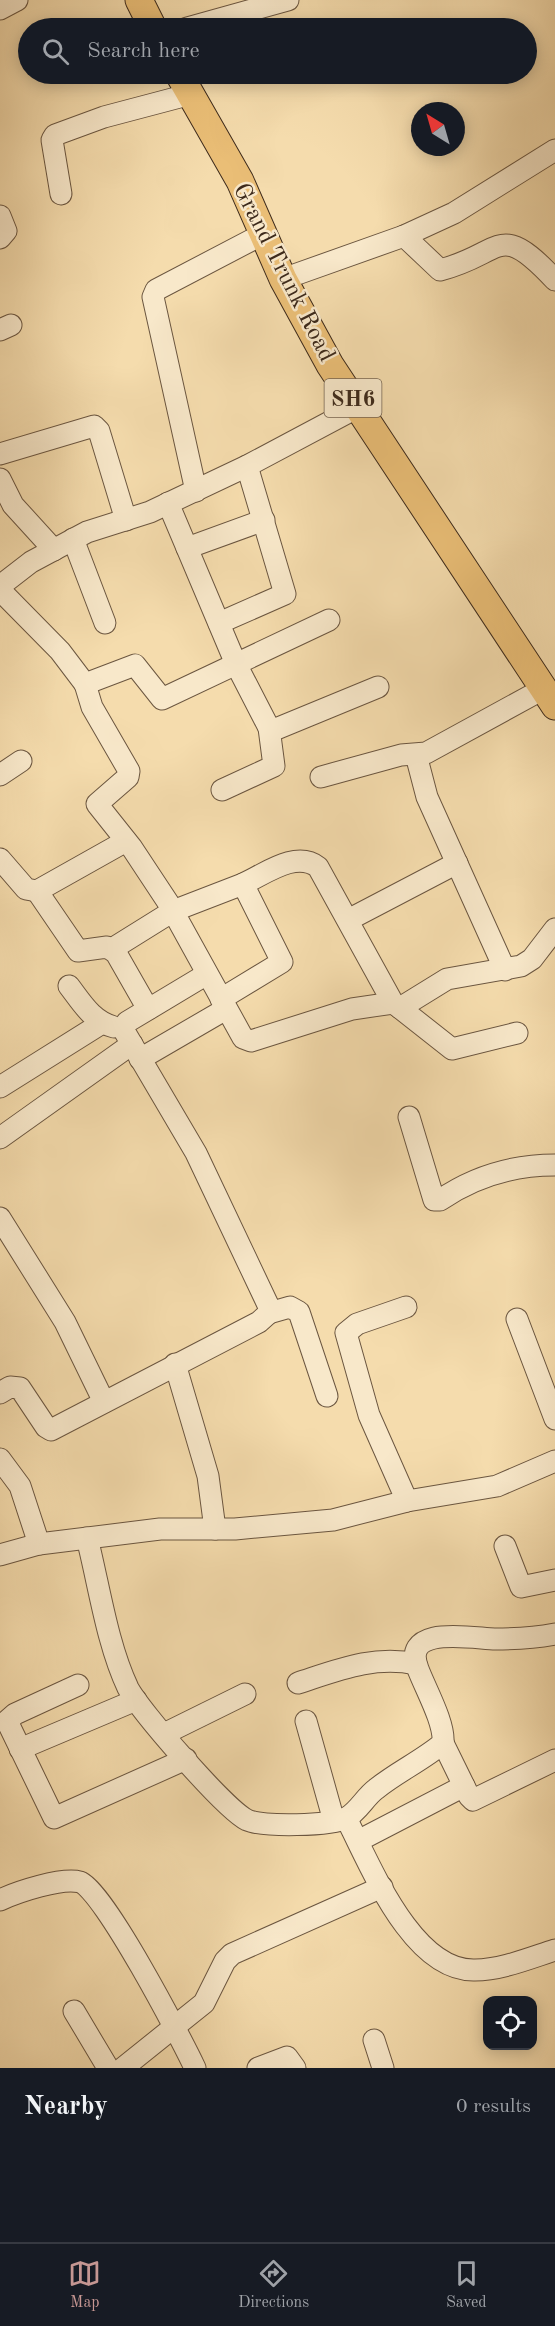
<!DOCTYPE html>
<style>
:root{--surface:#171b24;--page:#242831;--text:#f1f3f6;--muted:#9ea1a6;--line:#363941;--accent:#c59692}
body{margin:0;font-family:"Old Standard TT",serif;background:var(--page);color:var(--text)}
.controls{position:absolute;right:18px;bottom:18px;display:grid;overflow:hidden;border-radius:12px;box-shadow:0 3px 15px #0003}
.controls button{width:54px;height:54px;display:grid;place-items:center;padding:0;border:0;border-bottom:2px solid var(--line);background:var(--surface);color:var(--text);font:30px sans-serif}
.compass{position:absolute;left:411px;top:102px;width:54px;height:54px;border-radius:50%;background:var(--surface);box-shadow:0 3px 15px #0003;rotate:323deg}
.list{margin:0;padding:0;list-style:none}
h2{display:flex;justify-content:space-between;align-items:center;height:78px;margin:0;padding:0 24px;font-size:26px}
h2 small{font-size:20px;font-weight:400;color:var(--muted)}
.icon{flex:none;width:33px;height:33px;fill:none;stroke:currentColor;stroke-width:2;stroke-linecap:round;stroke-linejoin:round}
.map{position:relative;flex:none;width:555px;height:2068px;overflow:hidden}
.search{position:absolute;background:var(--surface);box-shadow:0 3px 15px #0003;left:18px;right:18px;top:18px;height:66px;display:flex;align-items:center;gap:15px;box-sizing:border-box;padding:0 21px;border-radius:33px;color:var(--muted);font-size:22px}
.sheet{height:174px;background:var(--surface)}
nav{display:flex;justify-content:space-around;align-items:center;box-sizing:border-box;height:84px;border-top:2px solid var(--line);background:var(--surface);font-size:16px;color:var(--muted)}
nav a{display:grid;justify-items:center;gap:3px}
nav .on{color:var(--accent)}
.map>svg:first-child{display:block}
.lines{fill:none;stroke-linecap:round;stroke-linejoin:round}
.minor-casing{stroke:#6b5640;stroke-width:23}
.major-casing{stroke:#3d2a1b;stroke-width:29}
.minor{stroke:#f8e8ca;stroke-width:21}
.major{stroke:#eabe76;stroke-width:27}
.labels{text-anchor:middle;stroke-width:5;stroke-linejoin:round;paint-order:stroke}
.shield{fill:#f8e8ca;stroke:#756350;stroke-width:1.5}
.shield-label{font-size:22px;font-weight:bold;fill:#3d2a1b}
.street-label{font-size:24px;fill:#3d2a1b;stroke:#f8e8ca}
</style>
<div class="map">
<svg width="555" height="2068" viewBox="0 0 555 2068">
<rect width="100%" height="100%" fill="#f5dcad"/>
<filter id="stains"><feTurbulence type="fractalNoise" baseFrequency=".00333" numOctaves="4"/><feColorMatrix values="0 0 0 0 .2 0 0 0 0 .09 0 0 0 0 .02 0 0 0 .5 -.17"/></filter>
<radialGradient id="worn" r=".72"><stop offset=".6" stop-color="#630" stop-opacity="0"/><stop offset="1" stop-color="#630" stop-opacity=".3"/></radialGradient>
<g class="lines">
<g class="minor-casing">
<g id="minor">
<polyline points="0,9 17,0"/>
<polyline points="187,28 288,0"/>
<polyline points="61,194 52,140 55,135 104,117 191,94"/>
<polyline points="0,216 6,231 0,238"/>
<path d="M404,236l36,34c64,-16 57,-52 115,10"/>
<polyline points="283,279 404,236 454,213 555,150"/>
<polyline points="0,330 11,325"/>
<polyline points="0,454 94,426 99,431 126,520"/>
<polyline points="0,479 13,505 54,550"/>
<polyline points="196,491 153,297 156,290 263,234"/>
<polyline points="168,503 236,664 269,728 276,729 378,687"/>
<polyline points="73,539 105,623"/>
<polyline points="187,548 264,520"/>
<polyline points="0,586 31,562 87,532 150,512 247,466 358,407"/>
<polyline points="0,590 60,651 85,684 135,665 162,699 329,620"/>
<polyline points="219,623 285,594 247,466"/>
<polyline points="85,684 92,707 129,771 128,777 97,804 132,848 169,904 243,1038 251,1041 352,1009 393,1003"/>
<polyline points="416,755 427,797 505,970"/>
<polyline points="0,775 21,761"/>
<polyline points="321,777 401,755 426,753 543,689"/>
<polyline points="222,790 274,766 269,728"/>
<polyline points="0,859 26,889 37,891 126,841"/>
<path d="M243,884c22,-10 53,-34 75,-17l75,136 7,5 47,-29 74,-13 11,-7 23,-30"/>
<polyline points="37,891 78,951 107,947 116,953 148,1009"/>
<polyline points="348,920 457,863"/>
<polyline points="112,949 173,911 243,884 282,962 221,999"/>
<path d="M69,986c13,17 23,35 45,41"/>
<polyline points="400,1008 452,1049 517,1033"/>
<polyline points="140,1059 226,1009"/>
<polyline points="0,1087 102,1023"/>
<path d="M409,1117l25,83h6c35,-24 73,-35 115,-35"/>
<polyline points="0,1138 132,1044"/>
<polyline points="0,1218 65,1322 104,1402"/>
<polyline points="406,1307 357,1324 346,1333 369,1415 407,1501"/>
<polyline points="269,1313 290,1307 299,1312 327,1396"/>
<polyline points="517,1319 555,1419"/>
<polyline points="175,1364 208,1476 215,1529"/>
<polyline points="0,1393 10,1387 20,1388 46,1427 51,1430 259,1322 269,1313 269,1307 196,1153 123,1029 127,1022 207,974"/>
<polyline points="0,1459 20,1486 39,1544"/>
<path d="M87,1538c12,47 20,106 41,150 12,23 97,121 119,132 16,7 84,6 99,-2 12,-6 19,-21 30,-29 21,-17 47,-29 67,-46 2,-20 -18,-55 -25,-74 -18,-46 58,-30 77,-30 21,0 40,-1 60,-5"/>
<polyline points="505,1546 521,1587 555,1580"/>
<polyline points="0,1555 39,1544 160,1529 235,1529 333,1520 407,1501 497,1486 555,1461"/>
<path d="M298,1683c40,-13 76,-28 118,-19"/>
<polyline points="78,1685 15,1714 7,1721 54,1818 186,1759"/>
<polyline points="306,1721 334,1821"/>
<polyline points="164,1734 245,1694"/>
<polyline points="443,1743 469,1796 473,1800 555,1760"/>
<polyline points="20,1749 136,1700"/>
<path d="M346,1818c24,46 66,154 129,152 26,0 55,-12 80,-20"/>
<polyline points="358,1841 464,1786"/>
<path d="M0,1900c17,-8 62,-23 80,-18 23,7 102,158 115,186"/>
<polyline points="74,2011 108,2068"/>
<polyline points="374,2040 383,2068"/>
<polyline points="123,2068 204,2003 225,1961 232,1954 382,1887"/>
<polyline points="258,2068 287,2057 295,2068"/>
</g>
</g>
<g class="major-casing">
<g id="major">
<polyline points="139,0 153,28"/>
<polyline points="179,74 240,181 283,279 330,365 555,706"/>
</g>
</g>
<use href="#minor" class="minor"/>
<use href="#major" class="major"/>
</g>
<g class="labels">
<rect class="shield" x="324.5" y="379" width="57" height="38" rx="4.5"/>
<g class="shield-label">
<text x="353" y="406">SH6</text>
</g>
<g class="street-label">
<text transform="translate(285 272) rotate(63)" y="8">Grand Trunk Road</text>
</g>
</g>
<rect width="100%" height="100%" filter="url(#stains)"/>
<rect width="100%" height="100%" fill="url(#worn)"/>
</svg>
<div class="controls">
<button><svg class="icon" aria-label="locate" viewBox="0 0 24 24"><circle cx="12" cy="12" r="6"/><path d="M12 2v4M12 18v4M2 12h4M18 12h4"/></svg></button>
</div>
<svg class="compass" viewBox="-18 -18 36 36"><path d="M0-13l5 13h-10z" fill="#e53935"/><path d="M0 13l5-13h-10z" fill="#9ea1a6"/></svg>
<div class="search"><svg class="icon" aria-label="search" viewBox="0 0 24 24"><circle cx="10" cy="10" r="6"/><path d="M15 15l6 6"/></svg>Search here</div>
</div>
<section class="sheet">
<h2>Nearby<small>0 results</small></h2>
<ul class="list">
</ul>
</section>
<nav>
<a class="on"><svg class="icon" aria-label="map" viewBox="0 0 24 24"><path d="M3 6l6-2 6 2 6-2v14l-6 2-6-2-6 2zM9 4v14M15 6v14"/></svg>Map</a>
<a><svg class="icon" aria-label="directions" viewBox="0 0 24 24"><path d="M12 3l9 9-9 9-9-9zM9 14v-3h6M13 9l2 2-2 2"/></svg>Directions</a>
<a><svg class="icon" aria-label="saved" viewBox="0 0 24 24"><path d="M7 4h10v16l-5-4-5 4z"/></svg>Saved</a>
</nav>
